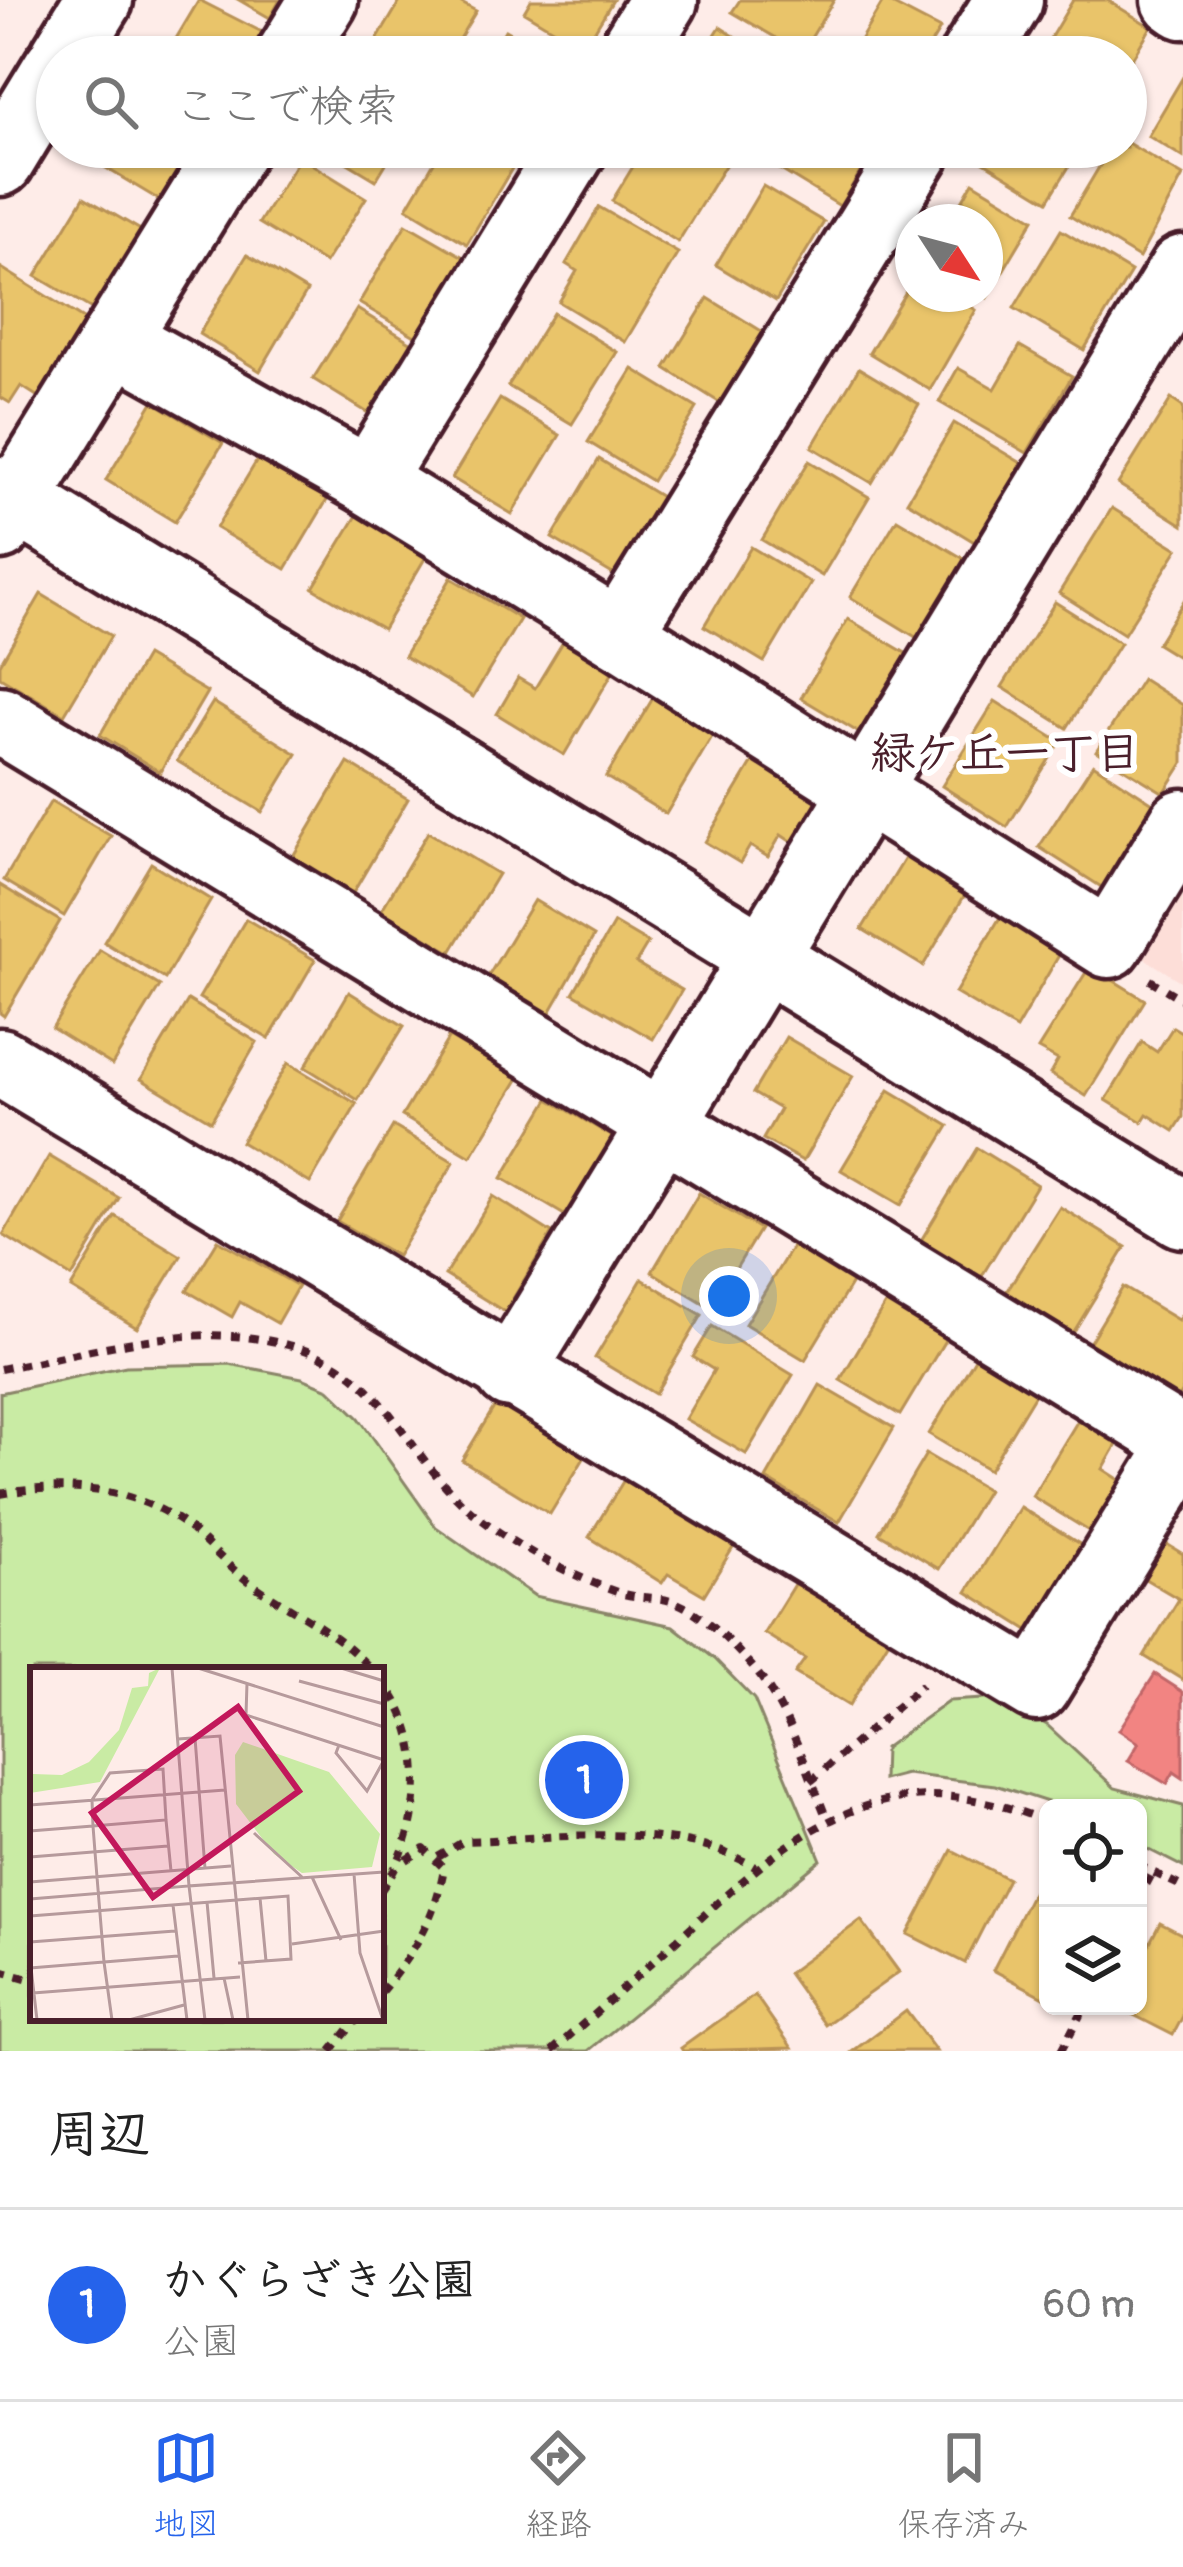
<!DOCTYPE html>
<html lang="ja">
<meta charset="utf-8">
<style>
:root{--surface:#fff;--page:#f2f2f2;--text:#222;--muted:#767676;--line:#e0e0e0;--accent:#2563eb}
body{margin:0;font-family:Pangolin,"Klee One",sans-serif;background:var(--page);color:var(--text)}
.controls{position:absolute;right:36px;bottom:36px;display:grid;overflow:hidden;border-radius:18px;box-shadow:0 3px 9px #0004}
.controls button{width:108px;height:108px;display:grid;place-items:center;padding:0;border:0;border-bottom:3px solid var(--line);background:var(--surface);color:var(--text);font:60px sans-serif}
.compass{position:absolute;left:895px;top:204px;width:108px;height:108px;border-radius:50%;background:var(--surface);box-shadow:0 3px 9px #0004;rotate:126deg}
.you{position:absolute;left:729px;top:1296px;width:42px;height:42px;margin:-30px;border:9px solid #fff;border-radius:50%;background:#1a73e8;box-shadow:0 0 0 18px #1a73e833}
.badge{display:grid;place-items:center;width:78px;height:78px;border-radius:50%;background:var(--accent);color:#fff;font-size:39px;font-weight:700}
.pin{position:absolute;translate:-50% -50%;border:6px solid #fff;box-shadow:0 3px 12px #0006}
.list{margin:0;padding:0;list-style:none}
h2{display:flex;justify-content:space-between;align-items:center;height:156px;margin:0;padding:0 48px;font-size:51px}
h2 small{font-size:39px;font-weight:400;color:var(--muted)}
.list li{display:grid;grid-template-columns:78px 1fr auto;gap:36px;align-items:center;box-sizing:border-box;height:192px;padding:0 48px;border-top:3px solid var(--line)}
.list b{display:block;font-size:45px;white-space:nowrap}
.list p{margin:0;font-size:39px;white-space:nowrap;color:var(--muted)}
.list em{font-size:39px;font-style:normal;color:var(--muted)}
.icon{flex:none;width:66px;height:66px;fill:none;stroke:currentColor;stroke-width:2;stroke-linecap:round;stroke-linejoin:round}
.map{position:relative;flex:none;width:1183px;height:2051px;overflow:hidden}
.search{position:absolute;background:var(--surface);box-shadow:0 3px 9px #0004;left:36px;right:36px;top:36px;height:132px;display:flex;align-items:center;gap:30px;box-sizing:border-box;padding:0 42px;border-radius:66px;color:var(--muted);font-size:45px}
.sheet{height:348px;background:var(--surface)}
nav{display:flex;justify-content:space-around;align-items:center;box-sizing:border-box;height:168px;border-top:3px solid var(--line);background:var(--surface);font-size:33px;color:var(--muted)}
nav a{display:grid;justify-items:center;gap:6px}
nav .on{color:var(--accent)}
.map>svg:first-child{display:block}
.built{fill:#fdded8}
.green{fill:#c9eba4;stroke:#8a8568;stroke-width:3;fill-rule:evenodd}
.homes{fill:#e9c46a;stroke:#b99257;stroke-width:3}
.health{fill:#f28482;stroke:#c06668;stroke-width:3}
.lines{fill:none;stroke-linecap:round;stroke-linejoin:round}
.minor-casing{stroke:#4a1f2b;stroke-width:75}
.path{stroke:#4a1f2b;stroke-width:8;stroke-dasharray:9 9;stroke-linecap:butt}
.minor{stroke:#fff;stroke-width:66}
.labels{text-anchor:middle;stroke-width:12;stroke-linejoin:round;paint-order:stroke}
.neighbourhood-label{font-size:45px;font-weight:bold;fill:#4a1f2b;stroke:#fff}
.inset-road{fill:none;stroke:#b69a9c;stroke-width:3}
.view{fill:#c2185b;fill-opacity:0.15;stroke:#c2185b;stroke-width:6}
.inset-edge{fill:none;stroke:#4a1f2b;stroke-width:6}
</style>
<div class="map">
<svg width="1183" height="2051" viewBox="0 0 1183 2051">
<rect width="100%" height="100%" fill="#feece8"/>
<filter id="ink" filterUnits="userSpaceOnUse"><feTurbulence type="fractalNoise" baseFrequency=".00833" numOctaves="2"/><feDisplacementMap in="SourceGraphic" scale="24" xChannelSelector="R" yChannelSelector="G"/><feConvolveMatrix kernelMatrix="1 2 1 2 8 2 1 2 1" color-interpolation-filters="sRGB"/></filter>
<g filter="url(#ink)">
<polygon class="built" points="1183,888 1183,983 1141,956"/>
<g class="green">
<path d="M229,1364l73,14 27,11 30,29 77,109 99,69 138,30 42,33 39,40 67,161 -233,191h-588v-658l126,-27zM33,1670h348v348h-348z"/>
<polygon points="1000,1698 1047,1725 1115,1788 1183,1806 1183,1867 1138,1844 1138,1808 1066,1808 995,1785 906,1774 883,1780 884,1748 949,1701"/>
</g>
<g class="homes">
<polygon points="199,0 262,32 247,57 165,57"/>
<polygon points="239,0 280,0 270,18"/>
<polygon points="401,0 456,0 476,11 448,57 372,57 368,55"/>
<polygon points="531,0 613,0 584,48 524,12"/>
<polygon points="740,0 834,0 802,53 732,12"/>
<polygon points="884,0 940,29 923,57 850,57"/>
<polygon points="1073,0 1107,0 1151,27 1126,69 1126,57 1039,57"/>
<polygon points="720,27 767,57 701,57"/>
<polygon points="505,30 551,57 489,57"/>
<polygon points="1183,77 1183,157 1148,136"/>
<polygon points="1126,142 1183,176 1139,258 1070,216 1111,147 1126,147"/>
<polygon points="112,147 194,147 161,201 101,165"/>
<polygon points="321,147 396,147 376,180"/>
<polygon points="443,147 484,147 514,165 467,244 407,208"/>
<polygon points="645,147 734,151 678,242 612,201"/>
<polygon points="781,147 875,147 840,206 771,164"/>
<polygon points="993,147 1081,147 1048,201 984,162"/>
<polygon points="300,157 366,198 325,263 259,223"/>
<polygon points="973,182 1034,219 987,298 981,294 985,294 985,222 950,222"/>
<polygon points="763,186 824,222 776,301 716,265"/>
<polygon points="84,197 144,232 97,312 36,276"/>
<polygon points="599,207 678,253 625,342 559,302 577,271 566,264"/>
<polygon points="406,224 467,259 420,339 359,303"/>
<polygon points="1061,230 1131,272 1084,350 1014,308"/>
<polygon points="247,255 307,291 260,371 199,334"/>
<polygon points="0,267 91,324 43,400 21,386 10,403 0,397"/>
<polygon points="913,280 913,294 950,294 976,310 930,390 869,353"/>
<polygon points="708,298 768,335 725,406 665,368"/>
<polygon points="357,309 417,346 373,416 313,379"/>
<polygon points="553,313 617,352 572,424 508,386"/>
<polygon points="1020,346 1072,376 1027,453 939,402 958,368 995,389"/>
<polygon points="859,368 919,404 872,483 812,447"/>
<polygon points="633,369 697,408 652,481 588,442"/>
<polygon points="500,399 560,435 512,514 452,478"/>
<polygon points="1171,399 1183,407 1183,525 1118,484"/>
<polygon points="153,402 223,443 175,522 106,480"/>
<polygon points="954,423 1023,464 976,543 907,501"/>
<polygon points="264,449 333,490 286,569 216,528"/>
<polygon points="599,459 668,501 621,579 552,538"/>
<polygon points="809,461 869,497 822,576 762,540"/>
<polygon points="1112,508 1178,549 1124,634 1059,593"/>
<polygon points="361,509 430,550 383,629 313,588"/>
<polygon points="897,519 966,560 919,639 850,597"/>
<polygon points="751,547 811,583 764,662 704,626"/>
<polygon points="451,578 520,619 473,697 404,656"/>
<polygon points="41,594 111,636 64,715 0,677 0,664"/>
<polygon points="1055,602 1120,643 1067,728 1002,687"/>
<polygon points="1183,602 1183,660 1157,644"/>
<polygon points="848,619 909,655 861,734 801,698"/>
<polygon points="566,637 616,667 564,755 497,714 518,678 535,688"/>
<polygon points="146,656 207,692 160,772 100,735"/>
<polygon points="1142,679 1183,705 1183,763 1164,793 1096,751"/>
<polygon points="653,698 713,735 666,814 606,777"/>
<polygon points="995,701 1060,742 1007,827 942,786"/>
<polygon points="213,702 297,754 262,812 177,761"/>
<polygon points="759,752 824,792 793,843 781,835 768,857 750,846 740,863 705,842"/>
<polygon points="348,763 408,799 353,893 292,858"/>
<polygon points="1093,764 1159,807 1106,890 1039,847"/>
<polygon points="51,801 111,836 64,916 4,880"/>
<polygon points="428,832 498,874 451,952 381,911"/>
<polygon points="910,850 970,886 923,966 862,929"/>
<polygon points="151,863 211,900 165,979 104,942"/>
<polygon points="0,885 60,921 4,1016 0,1013"/>
<polygon points="534,900 594,936 548,1016 486,980"/>
<polygon points="1002,914 1062,950 1016,1029 955,993"/>
<polygon points="246,919 315,960 269,1039 199,998"/>
<polygon points="614,923 648,943 636,963 682,990 653,1039 573,993"/>
<polygon points="100,950 160,986 112,1065 52,1028"/>
<polygon points="1090,966 1145,1000 1086,1096 1050,1074 1058,1060 1038,1049"/>
<polygon points="349,992 404,1026 358,1100 305,1067"/>
<polygon points="188,1000 257,1042 211,1121 141,1079"/>
<polygon points="1173,1027 1183,1033 1183,1117 1174,1131 1147,1114 1142,1122 1106,1100 1142,1042 1157,1052"/>
<polygon points="449,1037 519,1078 471,1157 402,1116"/>
<polygon points="786,1037 853,1076 803,1161 763,1139 780,1109 753,1093"/>
<polygon points="288,1063 357,1104 310,1183 241,1142"/>
<polygon points="889,1090 949,1126 901,1205 841,1170"/>
<polygon points="549,1099 618,1140 571,1219 502,1178"/>
<polygon points="393,1126 454,1162 397,1256 337,1221"/>
<polygon points="977,1148 1037,1185 980,1279 920,1242"/>
<polygon points="49,1156 119,1198 72,1277 3,1235"/>
<polygon points="699,1193 760,1229 712,1308 652,1272"/>
<polygon points="493,1196 552,1233 505,1312 445,1275"/>
<polygon points="1060,1207 1126,1247 1073,1333 1006,1292"/>
<polygon points="115,1216 181,1256 137,1328 71,1288"/>
<polygon points="218,1240 298,1286 277,1323 240,1302 232,1317 187,1291"/>
<polygon points="793,1245 853,1281 805,1360 745,1324"/>
<polygon points="642,1279 702,1315 655,1394 595,1358"/>
<polygon points="1123,1287 1178,1320 1183,1313 1183,1389 1177,1399 1088,1345"/>
<polygon points="887,1301 947,1337 900,1415 840,1380"/>
<polygon points="712,1326 793,1375 746,1454 685,1419 714,1370 693,1357"/>
<polygon points="977,1355 1037,1391 989,1470 929,1434"/>
<polygon points="820,1385 894,1428 839,1522 766,1479"/>
<polygon points="501,1396 589,1450 550,1514 462,1460"/>
<polygon points="1080,1417 1119,1441 1103,1469 1123,1482 1092,1533 1032,1496"/>
<polygon points="926,1454 987,1490 939,1569 879,1533"/>
<polygon points="630,1470 739,1538 704,1595 668,1574 662,1583 589,1537"/>
<polygon points="1020,1507 1086,1548 1033,1633 967,1592"/>
<polygon points="1157,1538 1183,1554 1183,1680 1144,1656 1179,1599 1135,1573"/>
<polygon points="801,1573 895,1630 849,1706 795,1673 805,1659 764,1633"/>
<polygon points="952,1850 1008,1879 965,1963 908,1934"/>
<polygon points="1035,1887 1048,1894 1048,1999 993,1970"/>
<polygon points="861,1920 899,1972 825,2025 788,1973"/>
<polygon points="1160,1923 1183,1935 1183,2016 1173,2035 1116,2006 1138,2006 1138,1965"/>
<polygon points="755,1995 792,2048 683,2051 681,2048"/>
<polygon points="906,2011 936,2051 853,2051"/>
</g>
<polygon class="health" points="1155,1674 1183,1692 1183,1778 1174,1772 1167,1784 1128,1761 1139,1743 1119,1730"/>
<g class="lines">
<g class="minor-casing">
<g id="minor">
<polyline points="1176,0 1183,5"/>
<polyline points="64,57 99,0"/>
<polyline points="289,57 324,0"/>
<polyline points="629,57 664,0"/>
<polyline points="974,57 1009,0"/>
<polyline points="919,147 619,634 1109,944 1183,823"/>
<polyline points="0,162 57,68"/>
<polyline points="115,339 369,481 619,634"/>
<polyline points="369,481 574,147"/>
<polyline points="0,490 1183,1214"/>
<polyline points="0,526 234,147"/>
<polyline points="0,720 1183,1442"/>
<polyline points="0,1062 1036,1687 1183,1447"/>
<polyline points="510,1374 1183,269"/>
</g>
</g>
<g class="path">
<polyline points="1150,980 1183,1000"/>
<path d="M0,1369c89,-17 180,-46 271,-28 123,24 124,111 210,178 40,31 89,56 136,73 18,7 37,4 54,9 28,8 60,42 79,63 37,41 56,104 77,155"/>
<path d="M0,1494c66,-12 142,-8 195,39 21,19 39,40 63,55 40,26 81,46 114,82"/>
<path d="M381,1680c50,55 43,153 0,210"/>
<polyline points="811,1781 922,1685"/>
<path d="M438,1857l26,-16c92,-2 209,-22 291,26"/>
<polyline points="1138,1865 1183,1887"/>
<polyline points="1138,1900 1153,1872"/>
<polyline points="0,1971 33,1980"/>
<path d="M381,1992c33,-40 54,-73 63,-124l-20,-19 -21,13"/>
<polyline points="139,2018 178,2018"/>
<polyline points="331,2051 358,2018"/>
<path d="M552,2051c46,-40 92,-81 138,-123 114,-106 199,-171 358,-106"/>
<polyline points="1061,2051 1085,2006"/>
</g>
<use href="#minor" class="minor"/>
</g>
</g>
<g class="labels">
<g class="neighbourhood-label">
<text x="1005" y="768">緑ケ丘一丁目</text>
</g>
</g>
<g transform="translate(30 1667)">
<rect width="354" height="354" fill="#feece8"/>
<path d="M130,1l-60,114 -70,11 3,-19 29,1 27,-13 30,-32 13,-42 16,-2 1,-13zM213,75l86,30 51,62 -8,33 -70,6 -28,-19 -38,-50 -1,-49z" fill="#c9eba4"/>
<path class="inset-road" d="M168,1l186,59M311,1l43,13M269,14l85,23M217,16l-1,32 138,45M165,71l10,130M148,72l42,-3 28,284M309,78l-3,8 31,38 17,-31M0,138l195,-15M136,153l5,51M0,164l63,-5 73,-6 -3,-51 -53,4 -18,27 1,26 2,26 2,25 7,85 8,58M224,166l49,45M0,190l138,-11M324,207l6,79 23,67M282,210l29,63M0,215l201,-16M230,231l6,63M0,232l159,-13 -17,-218M177,235l7,76M143,238l14,115M0,249l258,-20 3,63 -53,4M0,275l145,-11M262,277l92,-13M0,292l7,61M0,301l148,-12M194,311l9,42M3,326l207,-16M99,353l55,-15M175,353l-16,-134 195,-14"/>
<path class="view" d="M208,40l61,84 -146,106 -61,-84z"/>
<rect width="354" height="354" class="inset-edge"/>
</g>
</svg>
<div class="controls">
<button><svg class="icon" aria-label="locate" viewBox="0 0 24 24"><circle cx="12" cy="12" r="6"/><path d="M12 2v4M12 18v4M2 12h4M18 12h4"/></svg></button>
<button><svg class="icon" aria-label="layers" viewBox="0 0 24 24"><path d="M12 4l9 5-9 5-9-5zM3 14l9 5 9-5"/></svg></button>
</div>
<svg class="compass" viewBox="-18 -18 36 36"><path d="M0-13l5 13h-10z" fill="#e53935"/><path d="M0 13l5-13h-10z" fill="#767676"/></svg>
<div class="you"></div>
<div class="pin badge" style="left:584px;top:1780px">1</div>
<div class="search"><svg class="icon" aria-label="search" viewBox="0 0 24 24"><circle cx="10" cy="10" r="6"/><path d="M15 15l6 6"/></svg>ここで検索</div>
</div>
<section class="sheet">
<h2>周辺<small></small></h2>
<ul class="list">
<li><span class="badge">1</span><div><b>かぐらざき公園</b><p>公園</p></div><em>60 m</em></li>
</ul>
</section>
<nav>
<a class="on"><svg class="icon" aria-label="map" viewBox="0 0 24 24"><path d="M3 6l6-2 6 2 6-2v14l-6 2-6-2-6 2zM9 4v14M15 6v14"/></svg>地図</a>
<a><svg class="icon" aria-label="directions" viewBox="0 0 24 24"><path d="M12 3l9 9-9 9-9-9zM9 14v-3h6M13 9l2 2-2 2"/></svg>経路</a>
<a><svg class="icon" aria-label="saved" viewBox="0 0 24 24"><path d="M7 4h10v16l-5-4-5 4z"/></svg>保存済み</a>
</nav>
